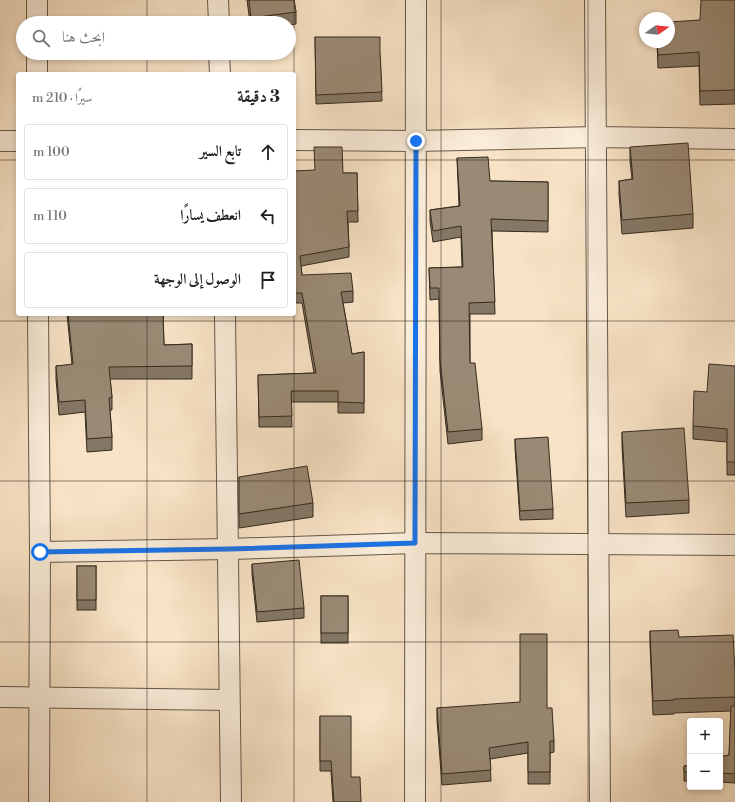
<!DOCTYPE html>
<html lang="ar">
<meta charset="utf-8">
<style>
:root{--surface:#fff;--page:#f2f2f2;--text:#202124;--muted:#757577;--line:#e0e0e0}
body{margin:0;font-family:"Libre Bodoni",Amiri,serif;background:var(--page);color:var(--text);direction:rtl}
.controls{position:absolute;right:12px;bottom:12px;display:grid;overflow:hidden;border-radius:4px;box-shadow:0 2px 6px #0003}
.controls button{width:36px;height:36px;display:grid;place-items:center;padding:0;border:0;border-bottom:1px solid var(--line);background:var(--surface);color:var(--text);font:20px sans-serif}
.compass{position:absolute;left:639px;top:12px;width:36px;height:36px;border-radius:50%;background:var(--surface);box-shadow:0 2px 6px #0003;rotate:75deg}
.stop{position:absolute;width:12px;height:12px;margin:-9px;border:3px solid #1a73e8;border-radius:50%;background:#fff}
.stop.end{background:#1a73e8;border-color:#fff;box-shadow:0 1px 4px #0008}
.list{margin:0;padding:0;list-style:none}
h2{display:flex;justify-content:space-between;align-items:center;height:52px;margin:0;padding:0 16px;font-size:17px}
h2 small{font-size:13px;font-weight:400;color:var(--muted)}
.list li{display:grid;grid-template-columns:26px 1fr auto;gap:12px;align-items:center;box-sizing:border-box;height:56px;margin:0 8px 8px;padding:0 8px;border:1px solid var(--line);border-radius:4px}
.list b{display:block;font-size:15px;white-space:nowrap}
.list em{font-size:13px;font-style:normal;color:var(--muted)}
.icon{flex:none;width:22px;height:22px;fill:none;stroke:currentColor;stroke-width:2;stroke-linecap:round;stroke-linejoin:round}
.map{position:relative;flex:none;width:735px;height:802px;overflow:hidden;direction:ltr}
.search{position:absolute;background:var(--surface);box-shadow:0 2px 6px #0003;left:16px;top:16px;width:280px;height:44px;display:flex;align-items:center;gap:10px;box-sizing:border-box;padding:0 14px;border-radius:22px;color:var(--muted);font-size:15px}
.panel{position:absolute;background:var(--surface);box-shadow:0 2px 6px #0003;left:16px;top:72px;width:280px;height:244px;border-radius:4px;direction:rtl}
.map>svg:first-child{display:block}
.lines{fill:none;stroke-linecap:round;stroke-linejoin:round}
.minor-casing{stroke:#665848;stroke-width:22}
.minor{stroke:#faedda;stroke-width:20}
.wall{fill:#847765;stroke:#352a1e}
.building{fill:#9a8a75;stroke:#352a1e}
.route{stroke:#1a73e8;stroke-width:5}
.grid{fill:none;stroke:#352a1e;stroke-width:1;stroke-opacity:0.55}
</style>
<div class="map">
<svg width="735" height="802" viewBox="0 0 735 802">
<rect width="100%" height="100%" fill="#f8e3c6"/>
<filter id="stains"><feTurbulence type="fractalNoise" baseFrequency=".005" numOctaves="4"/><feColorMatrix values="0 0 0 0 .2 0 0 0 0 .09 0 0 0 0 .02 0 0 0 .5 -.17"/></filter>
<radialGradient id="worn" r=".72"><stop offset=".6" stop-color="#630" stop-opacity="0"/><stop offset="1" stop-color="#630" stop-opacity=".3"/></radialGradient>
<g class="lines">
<g class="minor-casing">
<g id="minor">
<polyline points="37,0 37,23"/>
<polyline points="218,0 219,23"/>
<polyline points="595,0 600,802"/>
<polyline points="37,53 37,74"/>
<polyline points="219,53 220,74"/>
<polyline points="294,140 416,141 596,137 735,139"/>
<polyline points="0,141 18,141"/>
<polyline points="38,314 40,552 39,802"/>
<polyline points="225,314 231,802"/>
<polyline points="40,552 229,549 415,543 735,545"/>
<polyline points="0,697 229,700"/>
<polyline points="415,802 416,0"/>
</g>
</g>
<use href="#minor" class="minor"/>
</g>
<g class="wall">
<polygon points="247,0 294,0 296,12 296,24 289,25 289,23 250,23"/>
<polygon points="735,0 735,104 700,105 699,66 658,68 657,42 669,42 700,20"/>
<polygon points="315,37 380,55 382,101 316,104"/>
<polygon points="630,147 693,214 693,228 622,234 619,194 619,181 632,179 630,161"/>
<polygon points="457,158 490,181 548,182 548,232 492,231 495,314 470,314 470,363 482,429 482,440 448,444 440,371 439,299 430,300 429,268 462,267 461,237 433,242 430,221 430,210 459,206"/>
<polygon points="294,171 343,173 357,173 358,222 348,222 349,247 349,257 301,266 302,275 353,291 353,302 343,303 352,354 364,352 364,413 338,413 338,402 291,402 292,427 259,427 258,375 314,373 302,303 294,303"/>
<polygon points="67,314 163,314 164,345 192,344 192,379 110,379 112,397 112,410 110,410 112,437 112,450 87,452 85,412 59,415 56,379 56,366 72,365"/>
<polygon points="735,366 735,475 727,475 727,442 693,439 693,426 707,392"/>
<polygon points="622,432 689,500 689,513 626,517 622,446"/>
<polygon points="515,439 553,509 553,519 520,520 515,448"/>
<polygon points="239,477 313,503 313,517 239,528"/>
<polygon points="252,564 304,608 304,618 257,622 252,574"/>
<rect x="77" y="566" width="19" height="44"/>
<rect x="321" y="596" width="27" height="47"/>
<polygon points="650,631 679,637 735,672 735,783 720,782 720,757 729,755 731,711 674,713 674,714 653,715 650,645"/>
<polygon points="437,708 547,708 554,741 554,752 550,753 550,784 528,784 528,753 490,759 491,781 442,785 437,720"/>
<polygon points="320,716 351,777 361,802 333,802 331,771 320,771"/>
<polygon points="690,765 690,781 684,781 684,766"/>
</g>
<g class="building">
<polygon points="249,0 294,0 296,12 251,18"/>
<polygon points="701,0 735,0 735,90 700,91 699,52 658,55 657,42 669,42 669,22 700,20"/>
<polygon points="315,37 380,37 380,51 382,92 316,95"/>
<polygon points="688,143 693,214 622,220 619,181 633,179 630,147"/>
<polygon points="314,147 342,147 343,173 357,173 358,211 347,211 349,247 300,256 302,275 351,273 353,291 341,292 352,354 364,352 364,403 338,402 338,391 291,391 292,416 259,417 258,375 316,373 302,293 294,293 294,171 315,170"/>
<polygon points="488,157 490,181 548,182 548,221 491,219 495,302 469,303 470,363 475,363 482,429 448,432 440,360 439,288 430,288 429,268 463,267 461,226 433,231 430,210 460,206 457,158"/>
<polygon points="68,314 163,314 164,345 192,344 192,366 109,367 112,397 109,398 112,437 87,439 85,400 59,402 56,366 73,364"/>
<polygon points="709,364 735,366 735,462 727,462 727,429 693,426 694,391 707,392"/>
<polygon points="684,428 689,500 626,503 622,432"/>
<polygon points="548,437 553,509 520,511 515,439"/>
<polygon points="307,466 313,503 239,514 239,477"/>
<polygon points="299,560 304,608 257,612 252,564"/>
<rect x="77" y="566" width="19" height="34"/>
<rect x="321" y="596" width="27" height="37"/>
<polygon points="678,630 679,637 733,635 735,672 735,697 674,699 674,700 653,701 650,631"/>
<polygon points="520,634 547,634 547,708 552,708 554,741 550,741 550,772 528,772 528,742 489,748 491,770 442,774 437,708 520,702"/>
<polygon points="731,706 735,706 735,774 720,773 720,757 729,755"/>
<polygon points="320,716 351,716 351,777 360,777 361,802 334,802 331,761 320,761"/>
<polygon points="690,765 690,772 684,772 684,766"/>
</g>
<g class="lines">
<polyline class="route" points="40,552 229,549 415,543 416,141"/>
</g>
<path class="grid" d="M147,0v23M294,0v74M441,0v802M588,0v802M147,53v21M294,74v240M0,160h18M294,160h441M147,314v488M294,314v488M0,321h735M0,481h735M0,642h735"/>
<rect width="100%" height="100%" filter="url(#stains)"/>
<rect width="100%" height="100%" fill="url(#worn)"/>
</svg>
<div class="controls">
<button>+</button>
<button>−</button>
</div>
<svg class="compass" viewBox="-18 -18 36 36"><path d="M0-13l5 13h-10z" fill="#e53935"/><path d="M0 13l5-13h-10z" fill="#757577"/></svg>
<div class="stop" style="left:40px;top:552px"></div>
<div class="stop end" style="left:416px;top:141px"></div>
<div class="search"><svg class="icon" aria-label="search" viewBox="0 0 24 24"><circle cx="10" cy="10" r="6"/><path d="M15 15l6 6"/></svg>ابحث هنا</div>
<section class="panel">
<h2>3 دقيقة<small>سيرًا · 210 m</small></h2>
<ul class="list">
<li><svg class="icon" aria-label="ahead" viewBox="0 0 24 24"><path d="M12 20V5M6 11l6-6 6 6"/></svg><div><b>تابع السير</b></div><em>100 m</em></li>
<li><svg class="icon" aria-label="left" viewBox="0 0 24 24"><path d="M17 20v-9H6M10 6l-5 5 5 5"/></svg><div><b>انعطف يسارًا</b></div><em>110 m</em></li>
<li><svg class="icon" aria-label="arrive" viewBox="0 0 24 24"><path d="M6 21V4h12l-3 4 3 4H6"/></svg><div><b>الوصول إلى الوجهة</b></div></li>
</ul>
</section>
</div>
